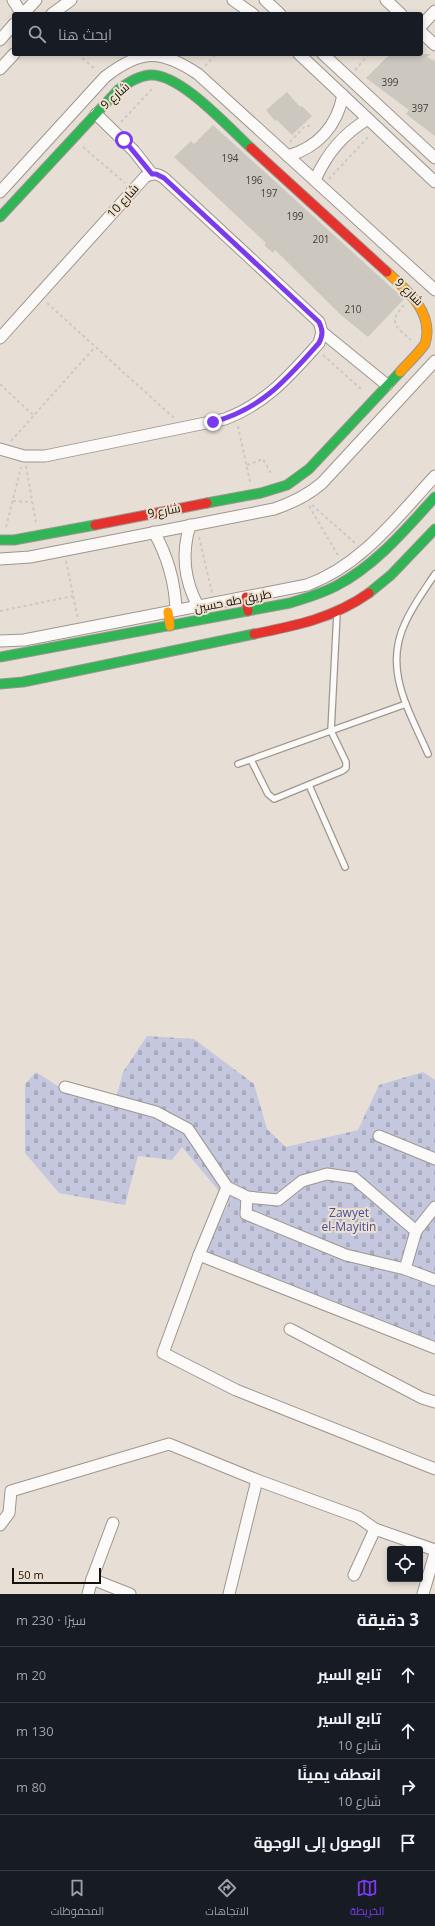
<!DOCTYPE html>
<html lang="ar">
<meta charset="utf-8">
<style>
:root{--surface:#171b24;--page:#242831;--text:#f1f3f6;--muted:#9ea1a6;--line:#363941;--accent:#7c3aed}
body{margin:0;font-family:"Open Sans",Cairo,sans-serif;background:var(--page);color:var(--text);direction:rtl}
.controls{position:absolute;right:12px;bottom:12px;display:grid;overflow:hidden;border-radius:4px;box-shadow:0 2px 6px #0003}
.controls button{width:36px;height:36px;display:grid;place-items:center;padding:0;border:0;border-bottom:1px solid var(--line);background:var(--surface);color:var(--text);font:20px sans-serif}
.scale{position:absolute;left:12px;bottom:10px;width:89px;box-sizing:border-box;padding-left:4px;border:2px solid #16110b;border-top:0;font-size:11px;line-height:14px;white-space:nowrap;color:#16110b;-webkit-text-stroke:3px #eee0cf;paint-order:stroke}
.stop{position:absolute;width:12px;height:12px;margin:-9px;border:3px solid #7c3aed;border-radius:50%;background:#fff}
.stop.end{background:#7c3aed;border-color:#fff;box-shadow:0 1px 4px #0008}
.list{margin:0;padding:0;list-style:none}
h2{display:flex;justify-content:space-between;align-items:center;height:52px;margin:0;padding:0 16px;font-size:17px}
h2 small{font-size:13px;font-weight:400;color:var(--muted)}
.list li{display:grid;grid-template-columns:26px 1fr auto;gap:12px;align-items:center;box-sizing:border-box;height:56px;padding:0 16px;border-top:1px solid var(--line)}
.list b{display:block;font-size:15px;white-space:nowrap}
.list p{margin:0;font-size:13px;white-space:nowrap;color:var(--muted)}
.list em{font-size:13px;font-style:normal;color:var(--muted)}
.icon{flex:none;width:22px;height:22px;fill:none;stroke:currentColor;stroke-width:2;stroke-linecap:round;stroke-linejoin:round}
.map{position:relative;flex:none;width:435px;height:1594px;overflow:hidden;direction:ltr}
.search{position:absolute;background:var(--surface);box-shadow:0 2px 6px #0003;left:12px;right:12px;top:12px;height:44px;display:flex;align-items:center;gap:10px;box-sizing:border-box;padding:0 14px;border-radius:4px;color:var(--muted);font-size:15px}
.sheet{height:276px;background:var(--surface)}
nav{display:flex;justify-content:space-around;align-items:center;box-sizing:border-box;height:56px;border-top:1px solid var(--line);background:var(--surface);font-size:11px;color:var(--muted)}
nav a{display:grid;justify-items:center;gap:2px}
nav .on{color:var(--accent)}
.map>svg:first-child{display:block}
.cemetery{fill:url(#cemetery-stones)}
.building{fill:#ccc7bf}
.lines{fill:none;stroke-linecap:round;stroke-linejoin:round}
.lane-casing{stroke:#9c968f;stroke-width:8}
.street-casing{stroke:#9c968f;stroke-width:13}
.fast-casing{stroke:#9c968f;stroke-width:11}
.slow-casing{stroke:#9c968f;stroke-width:11}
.jam-casing{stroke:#9c968f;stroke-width:11}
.path{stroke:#cbc9c7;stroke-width:2;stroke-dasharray:3 3;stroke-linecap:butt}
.lane{stroke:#fbfaf9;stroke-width:5.5}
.street{stroke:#fbfaf9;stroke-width:11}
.fast{stroke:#30b455;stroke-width:9}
.slow{stroke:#ff9f0a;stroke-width:9}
.jam{stroke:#e5322d;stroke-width:9}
.route{stroke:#7c3aed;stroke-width:5}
.labels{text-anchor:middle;stroke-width:4;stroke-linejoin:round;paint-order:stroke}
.number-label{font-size:10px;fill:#444039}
.street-label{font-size:12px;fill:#16110b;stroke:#eee0cf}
.park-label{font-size:12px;fill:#424ea3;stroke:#eee0cf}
</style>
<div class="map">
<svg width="435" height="1594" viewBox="0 0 435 1594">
<defs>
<pattern id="cemetery-stones" width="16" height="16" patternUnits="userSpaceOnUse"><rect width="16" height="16" fill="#c4c7de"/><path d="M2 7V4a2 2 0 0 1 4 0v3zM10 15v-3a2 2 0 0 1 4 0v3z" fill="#a8aabd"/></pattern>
</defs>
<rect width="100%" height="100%" fill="#e7dfd6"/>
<polygon class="cemetery" points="147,1036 194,1039 254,1084 267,1129 286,1147 358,1130 379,1085 423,1072 435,1080 435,1344 201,1254 229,1203 182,1147 172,1160 138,1156 125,1205 59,1193 25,1153 25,1084 36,1072 61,1088 116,1099 123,1072"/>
<g class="building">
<polygon points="390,54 431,54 427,57 435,61 435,136 406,114 409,110 366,78"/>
<polygon points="287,92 300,107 302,106 312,116 292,135 277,120 275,121 266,110"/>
<polygon points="213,125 404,299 368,337 341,315 275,250 273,253 264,245 266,243 174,157 191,141 194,144"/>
</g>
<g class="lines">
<g class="lane-casing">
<g id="lane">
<path d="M428,754c-19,-44 -46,-85 -22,-133 8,-17 19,-32 29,-47"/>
<polyline points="251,760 268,794 274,799 342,771 346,768 346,762 331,731 337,613"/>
<polyline points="238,764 406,704"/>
<polyline points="309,785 345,867"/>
</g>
</g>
<g class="street-casing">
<g id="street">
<polyline points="13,0 22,14"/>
<polyline points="233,0 253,14"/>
<polyline points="265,0 280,14"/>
<polyline points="386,0 401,14"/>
<polyline points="23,14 36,0"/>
<polyline points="52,14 71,0"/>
<polyline points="421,26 435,11"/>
<polyline points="421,32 435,45"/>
<polyline points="0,40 14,24"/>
<polyline points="299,54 435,182"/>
<polyline points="323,54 435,158"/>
<polyline points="0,69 14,54"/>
<polyline points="96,114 134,151 152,174"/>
<path d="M288,156c30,-9 49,-30 55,-61"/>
<path d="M315,180c12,-27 28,-46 53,-61"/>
<path d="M0,192l105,-115c36,-28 55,-28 93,-3l237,216"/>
<polyline points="322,332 387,385"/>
<path d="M0,338l145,-161c7,-4 12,-4 19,1l155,144 3,10 -3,11c-29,32 -52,60 -94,76l-180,37h-21l-24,-7"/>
<path d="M190,525c-9,29 -6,55 8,81"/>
<path d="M154,532c14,25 21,50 22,78"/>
<path d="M0,559l30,-2 244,-48c18,-6 33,-13 48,-26l113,-122"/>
<path d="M0,641l24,-1 283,-55c55,-20 90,-68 128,-109"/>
<polyline points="65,1087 156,1112 188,1129 227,1187 247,1197 278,1200 302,1181 327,1174 354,1178 416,1231"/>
<polyline points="379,1136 435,1159"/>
<polyline points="227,1187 199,1255 163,1353 236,1390 435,1469"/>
<polyline points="247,1197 246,1214 346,1255 405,1269 435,1280"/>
<polyline points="199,1255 435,1348"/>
<polyline points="405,1269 416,1231 435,1207"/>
<polyline points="290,1329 422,1398 435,1402"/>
<polyline points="0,1525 9,1513 11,1491 169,1444 257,1480 358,1517 375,1529 435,1550"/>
<polyline points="354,1575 375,1529"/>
<polyline points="92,1579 130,1594"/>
<polyline points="88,1594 92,1579 113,1523"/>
<polyline points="229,1594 257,1480"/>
<polyline points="423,1594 435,1553"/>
</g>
</g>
<g class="fast-casing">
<g id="fast">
<path d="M0,217l119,-128c9,-6 19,-13 31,-14 30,-2 78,52 101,73"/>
<polyline points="207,503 261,493 287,485 309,469 400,372"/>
<polyline points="0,540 14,540 95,525"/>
<polyline points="369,593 391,575 435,529"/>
<path d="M0,657l290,-54c16,-5 31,-9 46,-17 40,-21 69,-56 99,-89"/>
<polyline points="0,684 23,682 254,634"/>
</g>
</g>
<g class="slow-casing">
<g id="slow">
<path d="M387,272c19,17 48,41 38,72 -7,10 -17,19 -25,28"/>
<polyline points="168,612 170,626"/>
</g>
</g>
<g class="jam-casing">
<g id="jam">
<polyline points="251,148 387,272"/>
<polyline points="95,525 207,503"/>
<polyline points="246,597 248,611"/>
<path d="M254,634c41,-8 80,-16 115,-41"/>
</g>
</g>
<g class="path">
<polyline points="78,54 96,70"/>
<polyline points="205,66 216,54"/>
<polyline points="355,70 369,54"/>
<polyline points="121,122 152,89"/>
<polyline points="290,142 305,126 309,126 313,128"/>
<polyline points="83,147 125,183"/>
<polyline points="329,179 370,135"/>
<polyline points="47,303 174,418"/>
<path d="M404,305c-16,18 -9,21 7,35"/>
<polyline points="323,355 363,391"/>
<polyline points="0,384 34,416"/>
<polyline points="238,426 250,482"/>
<polyline points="11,441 95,347"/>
<polyline points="247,465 263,459 272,475"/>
<polyline points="26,466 36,523"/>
<polyline points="13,501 32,502"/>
<polyline points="312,505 355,543"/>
<polyline points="309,506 339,557"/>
<polyline points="6,527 21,467"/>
<polyline points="199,537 212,593"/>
<polyline points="66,561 78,619"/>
<polyline points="0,611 73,596"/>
</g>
<use href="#lane" class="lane"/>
<use href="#street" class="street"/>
<use href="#fast" class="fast"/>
<use href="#slow" class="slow"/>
<use href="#jam" class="jam"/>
</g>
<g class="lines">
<path class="route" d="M124,140l28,34h4l8,4 155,144c4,8 4,13 0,21 -32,36 -57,66 -106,79"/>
</g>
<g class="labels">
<g class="number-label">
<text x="390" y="86">399</text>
<text x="420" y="112">397</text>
<text x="230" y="162">194</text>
<text x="254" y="184">196</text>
<text x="269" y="197">197</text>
<text x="295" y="220">199</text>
<text x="321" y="243">201</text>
<text x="353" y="313">210</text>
</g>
<g class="street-label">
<text transform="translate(115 96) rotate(-42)" y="4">شارع 9</text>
<text transform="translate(123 201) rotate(-48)" y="4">شارع 10</text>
<text transform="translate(409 292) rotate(44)" y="4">شارع 9</text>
<text transform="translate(164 511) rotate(-11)" y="4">شارع 9</text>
<text transform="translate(233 601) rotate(-11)" y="4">طريق طه حسين</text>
</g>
<g class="park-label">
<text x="349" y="1217">Zawyet<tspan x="349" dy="14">el-Mayitin</tspan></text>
</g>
</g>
</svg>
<div class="controls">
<button><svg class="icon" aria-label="locate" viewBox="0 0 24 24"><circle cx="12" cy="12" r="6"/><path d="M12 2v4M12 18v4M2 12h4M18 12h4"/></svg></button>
</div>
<div class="scale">50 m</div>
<div class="stop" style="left:124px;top:140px"></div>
<div class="stop end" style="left:213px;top:422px"></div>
<div class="search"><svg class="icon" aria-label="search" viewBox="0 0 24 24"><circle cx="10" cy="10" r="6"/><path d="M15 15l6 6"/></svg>ابحث هنا</div>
</div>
<section class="sheet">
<h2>3 دقيقة<small>سيرًا · 230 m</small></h2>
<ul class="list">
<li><svg class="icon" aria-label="ahead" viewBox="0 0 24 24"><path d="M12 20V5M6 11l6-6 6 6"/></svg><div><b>تابع السير</b></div><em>20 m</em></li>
<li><svg class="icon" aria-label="ahead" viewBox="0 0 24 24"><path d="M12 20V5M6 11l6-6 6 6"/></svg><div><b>تابع السير</b><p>شارع 10</p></div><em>130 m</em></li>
<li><svg class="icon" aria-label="right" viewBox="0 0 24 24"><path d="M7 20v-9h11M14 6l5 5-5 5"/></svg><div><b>انعطف يمينًا</b><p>شارع 10</p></div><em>80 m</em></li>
<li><svg class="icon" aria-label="arrive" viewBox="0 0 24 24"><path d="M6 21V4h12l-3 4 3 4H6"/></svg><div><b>الوصول إلى الوجهة</b></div></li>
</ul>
</section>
<nav>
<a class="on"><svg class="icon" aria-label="map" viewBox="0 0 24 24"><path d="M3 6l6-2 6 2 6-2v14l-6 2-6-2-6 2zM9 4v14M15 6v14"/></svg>الخريطة</a>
<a><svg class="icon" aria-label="directions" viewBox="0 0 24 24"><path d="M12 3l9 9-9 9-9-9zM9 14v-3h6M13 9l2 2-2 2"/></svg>الاتجاهات</a>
<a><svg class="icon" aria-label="saved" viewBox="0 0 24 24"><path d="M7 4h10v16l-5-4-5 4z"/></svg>المحفوظات</a>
</nav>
